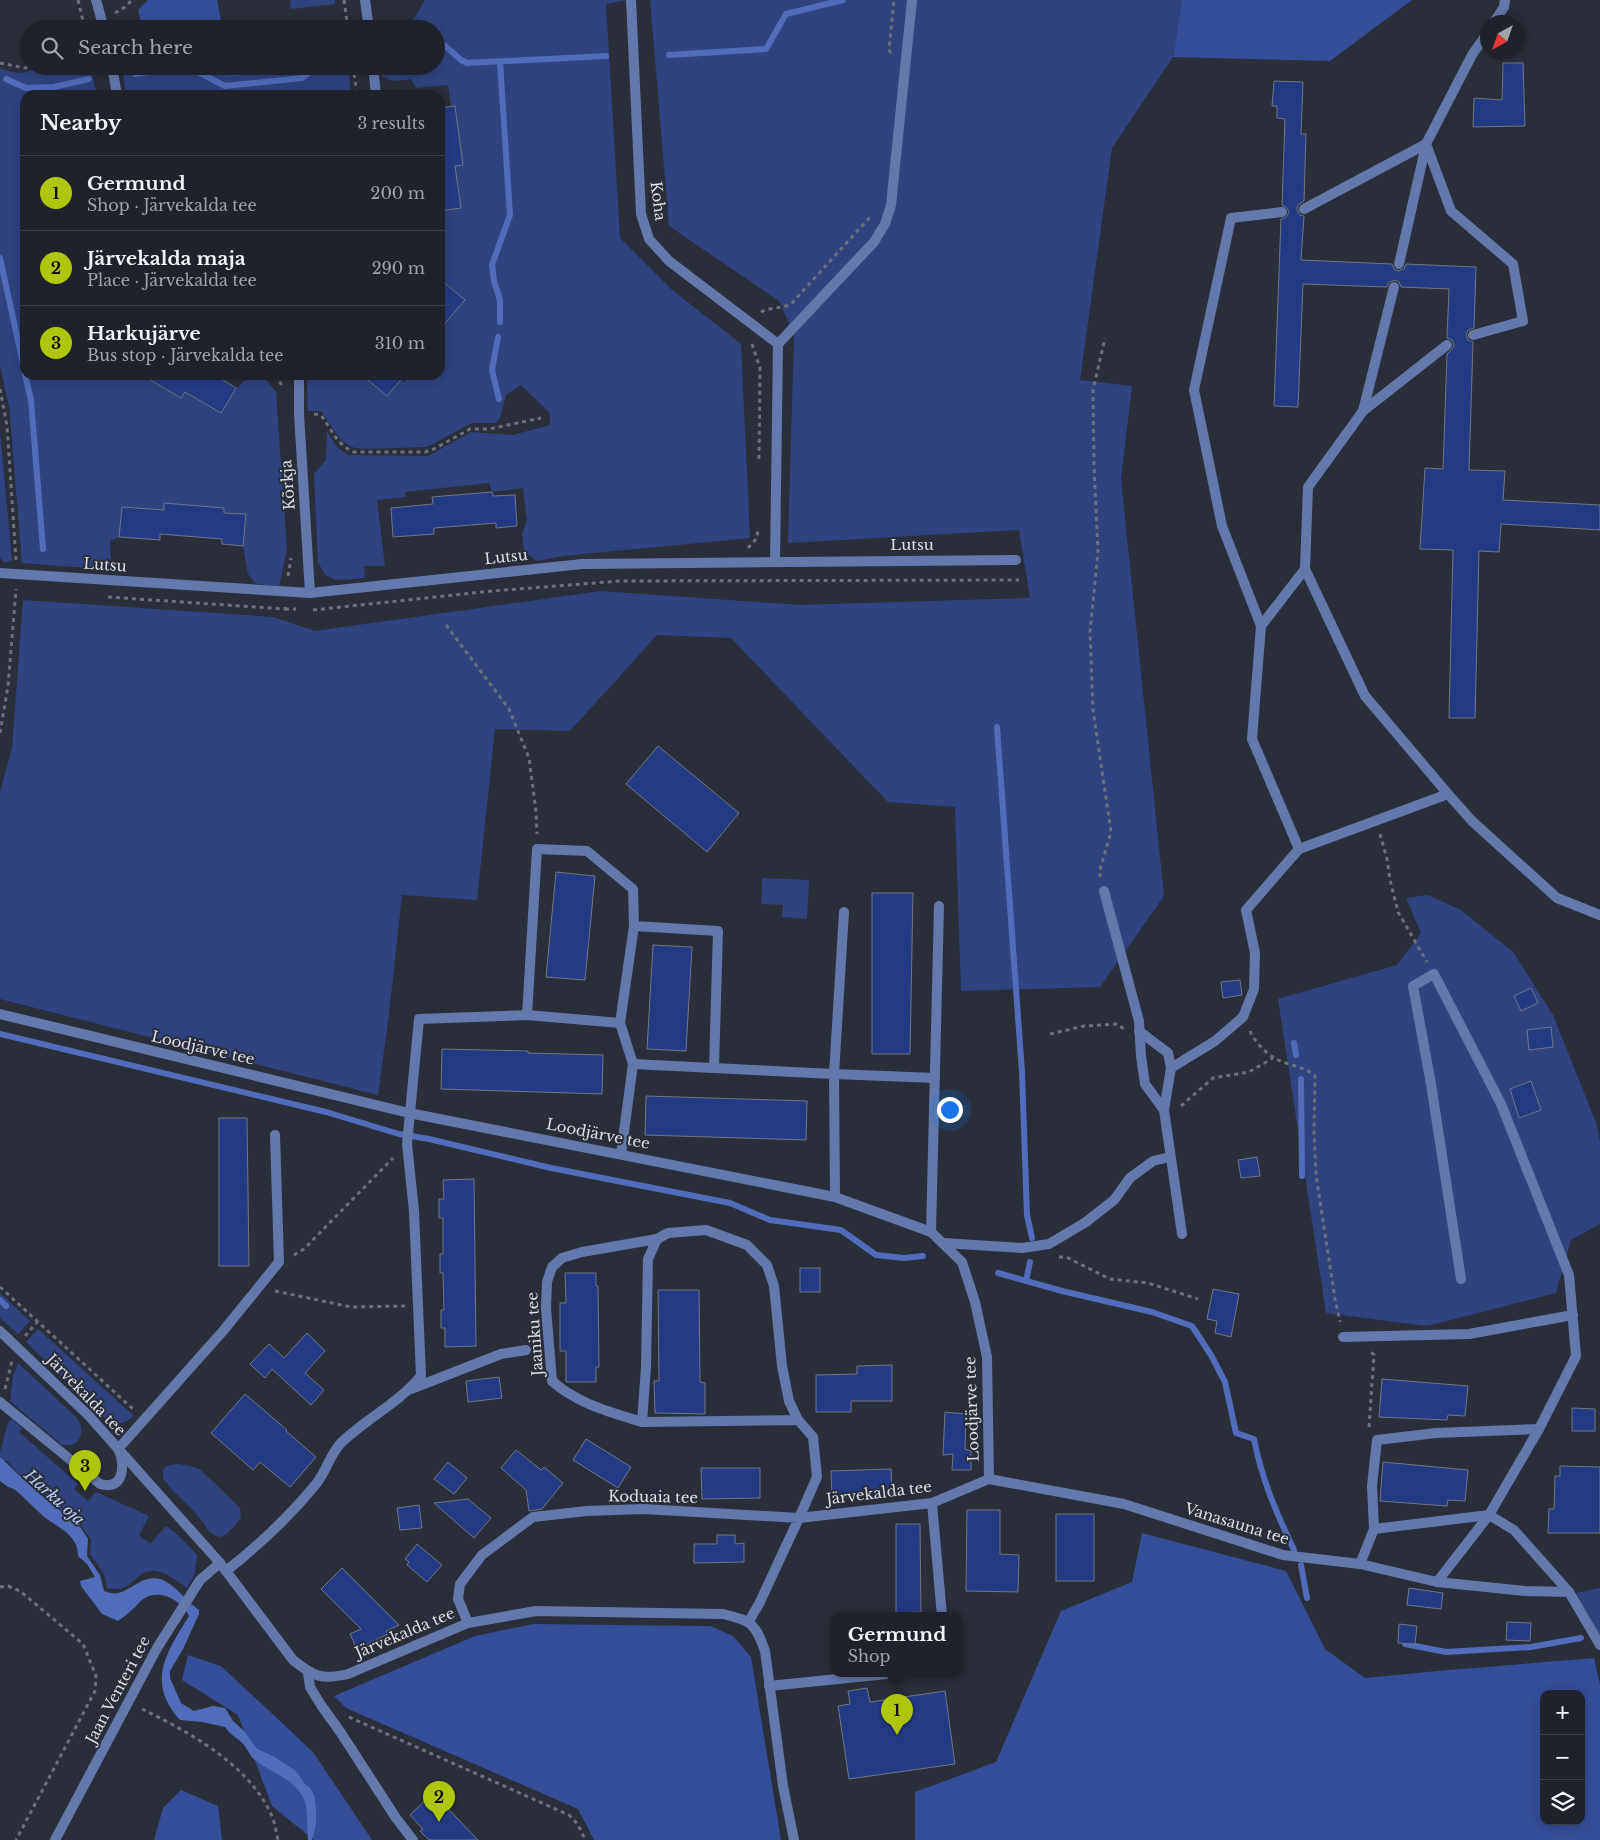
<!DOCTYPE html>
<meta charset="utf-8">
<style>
:root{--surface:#1f222b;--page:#2c2f37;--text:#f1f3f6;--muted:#a1a4a9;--line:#3c3f47;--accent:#aec60b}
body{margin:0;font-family:"Libre Baskerville",serif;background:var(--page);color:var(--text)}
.controls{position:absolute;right:15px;bottom:15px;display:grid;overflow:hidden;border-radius:10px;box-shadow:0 2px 12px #0003}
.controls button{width:45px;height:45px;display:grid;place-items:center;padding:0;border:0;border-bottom:1px solid var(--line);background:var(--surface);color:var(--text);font:25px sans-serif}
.compass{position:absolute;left:1480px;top:15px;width:45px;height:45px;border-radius:50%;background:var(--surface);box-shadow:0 2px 12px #0003;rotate:220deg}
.you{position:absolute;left:949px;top:1109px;width:18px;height:18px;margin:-12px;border:4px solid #fff;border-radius:50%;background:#1a73e8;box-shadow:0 0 0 8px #1a73e833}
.badge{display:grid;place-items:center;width:32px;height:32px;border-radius:50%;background:var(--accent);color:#111;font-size:16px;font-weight:700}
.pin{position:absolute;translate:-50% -41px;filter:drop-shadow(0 1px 2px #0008)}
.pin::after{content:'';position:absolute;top:26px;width:18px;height:15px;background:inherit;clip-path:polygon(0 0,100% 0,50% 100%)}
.popup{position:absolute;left:831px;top:1612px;width:132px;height:65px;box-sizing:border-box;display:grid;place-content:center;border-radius:10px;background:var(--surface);filter:drop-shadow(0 1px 4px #0005);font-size:16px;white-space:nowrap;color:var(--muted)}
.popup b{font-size:19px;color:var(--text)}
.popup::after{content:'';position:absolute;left:50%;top:100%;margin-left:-10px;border:10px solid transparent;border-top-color:var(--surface)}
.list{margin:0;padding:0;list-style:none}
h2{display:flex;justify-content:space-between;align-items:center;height:65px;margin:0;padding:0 20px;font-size:21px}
h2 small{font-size:16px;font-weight:400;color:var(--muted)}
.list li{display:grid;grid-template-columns:32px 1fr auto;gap:15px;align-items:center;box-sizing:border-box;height:75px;padding:0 20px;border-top:1px solid var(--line)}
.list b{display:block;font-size:19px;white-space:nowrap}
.list p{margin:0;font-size:16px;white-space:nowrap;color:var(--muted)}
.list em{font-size:16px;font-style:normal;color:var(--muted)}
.icon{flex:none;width:28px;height:28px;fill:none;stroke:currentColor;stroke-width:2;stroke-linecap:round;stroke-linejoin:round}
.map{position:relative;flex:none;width:1600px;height:1840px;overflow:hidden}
.search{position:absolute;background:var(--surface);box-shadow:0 2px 12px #0003;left:20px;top:20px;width:425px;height:55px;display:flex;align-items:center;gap:12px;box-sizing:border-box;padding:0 18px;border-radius:28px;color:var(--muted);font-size:19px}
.panel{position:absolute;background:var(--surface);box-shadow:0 2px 12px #0003;left:20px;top:90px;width:425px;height:290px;border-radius:15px}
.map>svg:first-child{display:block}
.green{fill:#304380}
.forest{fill:#364d99;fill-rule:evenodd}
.water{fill:#526cbb}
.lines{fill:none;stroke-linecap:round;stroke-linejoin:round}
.stream{stroke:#526cbb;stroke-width:6}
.building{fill:#253a84;stroke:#727784}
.path{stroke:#6c707a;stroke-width:3;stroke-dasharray:4 4;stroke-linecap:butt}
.service{stroke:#6478ac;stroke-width:10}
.minor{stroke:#6478ac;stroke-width:10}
.labels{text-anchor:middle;stroke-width:4;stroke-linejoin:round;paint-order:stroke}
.street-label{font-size:15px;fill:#dcdfe7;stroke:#292e39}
.water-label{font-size:16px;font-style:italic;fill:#b7c8f3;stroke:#292e39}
</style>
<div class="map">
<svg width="1600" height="1840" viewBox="0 0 1600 1840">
<rect width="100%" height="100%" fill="#292e39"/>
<g class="green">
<polygon points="290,0 335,0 335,4 291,9"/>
<polygon points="425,0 627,0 606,4 620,238 671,289 741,344 750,538 563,556 537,561 524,551 522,534 527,520 523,488 492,492 489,483 405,492 406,497 377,500 385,566 364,566 365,578 336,580 325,575 318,562 314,474 326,460 327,432 337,447 348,455 428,456 471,432 513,435 550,425 550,413 521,385 506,395 500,418 495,423 472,423 427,447 363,449 351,447 340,439 321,411 308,411 307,381 311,375 340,375 344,379 348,375 362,375 387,396 401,380 404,382 411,375 440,375 440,340 443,337 440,334 440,329 465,300 442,280 440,267 440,211 461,208 455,166 463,165 455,106 451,107 448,85 416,88 411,79 393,81 382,76 381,66 436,66 436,29 383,29 410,25"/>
<polygon points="650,0 1182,0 1173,57 1112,148 1080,380 1132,386 1121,479 1164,896 1100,987 961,991 955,807 888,802 731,638 657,635 570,731 495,729 477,900 402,895 389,1014 378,1095 0,999 0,792 12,748 23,600 273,617 315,631 601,591 800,605 1030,598 1019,530 788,543 794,335 779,301 669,226"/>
<path d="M39,66h51l7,29h-72v280h117l38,23 5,-6 36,21 15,-25 15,-13h11l14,17 11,157 -8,37 -23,-2 -8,-10 -5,-28 3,-32 -22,-1v-5l-60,-4v6l-42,-3 -3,30 -9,4 1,18 -11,10 -78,-6 -13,-157 -9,-40v-298c13,6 27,7 39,-2z"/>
<polygon points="122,66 207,66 228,77 292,72 297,66 348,66 351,95 126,95"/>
<polygon points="0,431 12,560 5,563 0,558"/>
<polygon points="762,878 809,880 807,919 782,917 783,905 761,904"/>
<polygon points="1428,895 1461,910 1513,952 1553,1015 1597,1125 1600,1143 1600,1224 1571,1240 1556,1293 1427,1326 1326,1313 1278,999 1397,965 1421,933 1406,898"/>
<polygon points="0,1293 30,1321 18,1334 0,1318"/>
<path d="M38,1329l96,87c-11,9 -18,10 -29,2l-79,-76z"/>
<path d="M18,1363l59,55c6,9 6,16 -1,25l-5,2h-9l-52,-44 3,-25z"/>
<path d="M12,1419l10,9 -3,4 59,52 -4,5 14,12 8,-9 53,24 -10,19 11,9 16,-18c12,8 22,18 31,29l-3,21 -7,12c-8,-5 -17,-13 -27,-16 -16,-7 -25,11 -37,16 -5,2 -11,0 -16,0l-3,-14 -14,-20 1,-14 -8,-12 -31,-24 -5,-7 -20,-15 -20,-21 -7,-1v-8l8,-29z"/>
<polygon points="178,1464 191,1466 201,1470 240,1508 241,1518 227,1534 221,1537 214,1535 208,1530 204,1523 190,1507 171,1489 163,1478 163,1469 169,1465"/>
<polygon points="1600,1588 1600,1636 1576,1593"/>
</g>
<g class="forest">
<polygon points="148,0 217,0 223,29 143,29 138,10"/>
<polygon points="1182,0 1412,0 1330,61 1173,57"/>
<polygon points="207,66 297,66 292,72 228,77"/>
<path d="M1142,1533l144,38 39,78 40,29 72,-7 157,-13 6,27v155h-685v-48l81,-30 65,-151 71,-29zM1544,1694h37v127h-37z"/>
<polygon points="533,1624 710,1626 733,1636 751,1657 781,1840 594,1840 578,1809 346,1708 334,1696 475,1636"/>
<polygon points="188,1655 221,1666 313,1752 372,1840 314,1840 272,1806 238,1715 182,1680"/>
<polygon points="181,1790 218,1806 222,1840 154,1840 163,1808"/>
</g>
<path class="water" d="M0,1457l36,34 45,37 7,11 -1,17 13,19 4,16c24,11 33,-20 59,-11 12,5 24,22 36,30v4l-16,35 -13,22v7l11,25 13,8 19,-5 12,2 8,13 11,10 13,18 16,7 23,15 9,13 5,4 4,7 2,12v17l-4,16h-4c-1,-12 0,-27 -3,-38 -7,-22 -34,-29 -50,-42 -5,-4 -7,-10 -11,-15 -6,-7 -14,-10 -19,-18l-23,-5 -22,-2c-34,-38 -14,-67 9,-104 -7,-15 -30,-29 -47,-16 -3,2 -5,6 -8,8 -5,5 -11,9 -16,13l-16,-7 -21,-28 -1,-5 15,-4 -8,-13 -9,-8c0,-22 -20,-28 -35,-40 -10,-9 -19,-19 -29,-27l-6,-2 -8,-6z"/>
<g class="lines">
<g class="stream">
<polyline points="436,45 444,45 461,60 467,63 606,56"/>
<polyline points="669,55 766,49 786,14 843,0"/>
<polyline points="500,62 510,215 492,265 494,281 500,300 500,322"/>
<polyline points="135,74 188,67 225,86 302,78 309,73 314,66"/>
<polyline points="6,79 26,88 54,87 89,79"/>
<polyline points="0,258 25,373"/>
<polyline points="498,337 492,370 499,399"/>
<polyline points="25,375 31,400 43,549"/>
<polyline points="997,727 1022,1072 1027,1215 1032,1238"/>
<polyline points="0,1034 326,1112 399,1134 429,1139 551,1168 730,1203 770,1220 841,1230 876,1255 904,1258 923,1256"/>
<polyline points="1294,1043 1296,1055"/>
<polyline points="1301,1079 1302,1176"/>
<path d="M998,1273l64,18 90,21 40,14 19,29 14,27 11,51 18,6c8,41 22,73 40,111"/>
<polyline points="1026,1281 1030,1262"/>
<polyline points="0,1300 6,1306"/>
<polyline points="1301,1565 1307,1598"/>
<polyline points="1405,1644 1446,1652 1531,1647 1581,1638"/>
</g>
</g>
<g class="building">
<polygon points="1503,63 1523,63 1525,126 1473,127 1474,98 1502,100"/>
<polygon points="1274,81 1303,82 1301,134 1306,134 1304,201 1298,205 1297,209 1300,215 1304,216 1301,260 1392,264 1394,269 1398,271 1404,269 1406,264 1476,267 1474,328 1468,330 1466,334 1468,340 1473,342 1469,470 1505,471 1503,500 1600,505 1600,530 1501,524 1499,552 1479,551 1475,718 1449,718 1453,550 1420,549 1425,468 1443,469 1447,354 1453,348 1454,345 1452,340 1447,338 1449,289 1401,287 1399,282 1395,280 1389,282 1387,287 1303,284 1298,407 1274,406 1281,219 1286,217 1289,212 1287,208 1282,205 1285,119 1277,118 1277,106 1272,106"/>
<polygon points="455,106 463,165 455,166 461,208 440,211 440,108"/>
<polygon points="440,279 465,300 440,329"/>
<polygon points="142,375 215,375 236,388 221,413 185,392 181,398"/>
<polygon points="362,375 405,375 387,396"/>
<polygon points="492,492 493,496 515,495 517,526 496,528 496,523 434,528 434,534 393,537 391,508 433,504 432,497"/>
<polygon points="164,503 224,508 224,513 246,514 243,546 222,544 222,539 160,534 160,540 119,537 122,507 164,510"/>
<polygon points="658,746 739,813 707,852 626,784"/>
<polygon points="556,872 595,876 585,980 546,977"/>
<polygon points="872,893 913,893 910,1054 872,1054"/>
<polygon points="653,945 692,947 686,1051 647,1049"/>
<polygon points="1240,980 1242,995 1223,998 1221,982"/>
<polygon points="1531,988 1538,1003 1521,1011 1514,996"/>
<polygon points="1551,1027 1553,1047 1529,1050 1527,1030"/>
<polygon points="442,1049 528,1051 528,1053 603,1055 602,1094 441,1089"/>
<polygon points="1531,1081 1541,1110 1519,1118 1510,1089"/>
<polygon points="646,1096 807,1101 806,1140 645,1135"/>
<polygon points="219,1118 247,1118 249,1266 219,1266"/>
<polygon points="1257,1157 1260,1176 1241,1178 1238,1160"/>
<polygon points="474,1179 476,1346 445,1347 445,1328 441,1328 441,1310 444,1310 443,1273 440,1273 440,1254 443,1254 443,1218 439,1218 439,1199 444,1199 443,1180"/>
<rect x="800" y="1268" width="20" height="24"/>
<polygon points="565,1273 596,1273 596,1286 598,1286 599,1367 596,1367 596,1382 566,1382 566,1351 560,1351 560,1303 566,1303"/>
<polygon points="1213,1289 1239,1294 1231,1337 1215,1333 1217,1321 1207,1319"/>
<polygon points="658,1290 699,1290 700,1382 705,1383 705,1414 655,1413 654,1381 659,1381"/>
<polygon points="307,1333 325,1351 305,1373 324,1390 311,1405 272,1369 265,1378 250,1364 269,1344 284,1358"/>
<polygon points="892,1365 892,1401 851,1401 851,1412 816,1412 816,1375 857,1374 857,1366"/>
<polygon points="499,1377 502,1398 468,1402 466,1381"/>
<polygon points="1382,1379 1468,1386 1465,1416 1448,1415 1447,1420 1379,1417"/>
<polygon points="245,1394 287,1430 286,1431 316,1457 290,1487 260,1462 253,1470 211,1433"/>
<polygon points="1572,1408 1595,1409 1595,1431 1572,1431"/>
<polygon points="945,1412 966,1414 965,1449 971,1451 971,1470 952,1470 953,1454 943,1455"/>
<polygon points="586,1439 631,1467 618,1488 573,1460"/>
<polygon points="516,1450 541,1470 544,1467 563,1483 542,1509 529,1511 526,1490 501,1468"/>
<polygon points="448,1462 467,1478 454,1494 434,1479"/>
<polygon points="1383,1462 1468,1470 1465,1501 1448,1500 1447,1506 1380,1501"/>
<polygon points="1560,1466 1600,1467 1600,1533 1548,1533 1549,1509 1554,1509 1555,1476 1560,1476"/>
<polygon points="701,1468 760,1468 760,1498 702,1499"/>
<polygon points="891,1469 892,1496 832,1498 831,1471"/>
<polygon points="468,1499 491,1518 474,1538 434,1503"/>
<polygon points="419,1505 422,1528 400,1530 397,1508"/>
<polygon points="967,1510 1000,1510 1000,1554 1019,1555 1018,1592 966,1591"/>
<rect x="1056" y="1514" width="38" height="67"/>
<polygon points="896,1524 920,1524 921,1612 896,1613"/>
<polygon points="717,1535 735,1535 735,1544 744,1543 744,1562 694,1563 694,1544 717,1544"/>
<polygon points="417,1544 442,1565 427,1582 407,1565 409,1562 405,1559"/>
<polygon points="342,1568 399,1625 386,1631 388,1634 357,1649 350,1634 361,1629 321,1589"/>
<polygon points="1409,1588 1443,1593 1441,1609 1407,1605"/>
<polygon points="1507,1622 1531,1623 1530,1641 1506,1640"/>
<polygon points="1399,1624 1417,1626 1415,1644 1398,1643"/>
<polygon points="867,1688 870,1702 945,1691 955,1764 849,1779 838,1706 850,1704 848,1691"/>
<polygon points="433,1793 478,1840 429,1840 420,1831 423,1829 410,1815"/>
</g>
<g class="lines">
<g class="path">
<polyline points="78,0 85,29"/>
<polyline points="344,0 348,29"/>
<polyline points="115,13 125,7 132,0"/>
<polyline points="61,29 63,27 87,21"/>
<polyline points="891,53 889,50 894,0"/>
<polyline points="0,63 25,68 31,66"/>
<polyline points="353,66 357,95"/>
<path d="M761,312c9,-5 20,-3 30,-8l79,-87"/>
<polyline points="752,344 760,368 759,461"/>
<polyline points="275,375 283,387"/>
<polyline points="0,389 7,426 16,560"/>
<path d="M314,414l7,1c11,15 16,30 33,37h71l9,-3 36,-20h19l52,-11"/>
<polyline points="748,548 757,538 758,528"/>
<polyline points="288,576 291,558"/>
<polyline points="108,597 285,609 285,607"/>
<polyline points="285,609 296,609"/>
<polyline points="313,610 492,591 620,581 1019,580"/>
<polyline points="446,625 509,709 529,758 536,811 537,834"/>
<polyline points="0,733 8,686 16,589"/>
<polyline points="1380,834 1387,859 1390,880 1398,912 1427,962"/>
<polyline points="1101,877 1099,873 1111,832 1093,710 1090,632 1098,551 1094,467 1093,390 1105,338"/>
<path d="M1250,1031c4,9 14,21 23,26 13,9 30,8 42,19l-1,57 2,42 19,124 5,23"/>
<polyline points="1050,1034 1084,1026 1117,1024 1124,1029"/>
<polyline points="1181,1106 1213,1078 1249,1072 1273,1058"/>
<polyline points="294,1255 304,1249 393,1158"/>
<polyline points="1059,1257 1066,1257 1110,1279 1148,1283 1198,1299"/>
<polyline points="0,1287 134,1410"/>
<polyline points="275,1291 351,1307 405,1306"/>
<polyline points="25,1336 38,1321"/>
<polyline points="5,1389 12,1361"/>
<polyline points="1369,1427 1374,1355 1371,1352"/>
<polyline points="0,1587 8,1586 20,1591 83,1644 96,1676 95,1691 16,1840"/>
<path d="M142,1709c47,23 106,55 129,105 4,8 5,18 7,26"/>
<path d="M349,1717l220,98c7,7 12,13 15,23l-3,2"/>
</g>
<g class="service">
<polyline points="1494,22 1504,7"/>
<polyline points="1304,209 1426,144"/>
<polyline points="1399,264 1426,145"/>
<polyline points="1473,335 1523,321 1513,264 1451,211 1426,144 1472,55 1488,32"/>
<polyline points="1447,345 1363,411 1308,487 1305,569 1365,696 1448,794 1472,821 1557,898 1600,915"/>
<polyline points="1363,411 1394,287"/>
<polyline points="1261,626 1222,526 1194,390 1231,218 1282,212"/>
<polyline points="1299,849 1448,794"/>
<polyline points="1104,891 1139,1021 1141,1056 1145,1084 1164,1110 1182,1234"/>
<polyline points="844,912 834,1074 935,1078"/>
<polyline points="527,1015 537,849 587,851 633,889 634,926 718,931 714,1068"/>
<polyline points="620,1023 634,926"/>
<polyline points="1139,1031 1168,1053 1171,1068 1164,1110"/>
<polyline points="1171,1068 1215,1041 1243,1017 1254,989 1255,953 1246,910 1299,849 1252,739 1261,626 1305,569"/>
<polyline points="931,1232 939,906"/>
<polyline points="943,1243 1022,1248 1049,1244 1086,1222 1114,1200 1130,1178 1153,1161 1170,1157"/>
<polyline points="1343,1337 1469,1334 1573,1315"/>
<path d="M0,1402l100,82c24,7 25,-18 19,-34"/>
<polyline points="932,1503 942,1616"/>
<polyline points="1374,1529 1489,1515 1514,1530 1569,1592 1600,1645"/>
<polyline points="1360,1564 1374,1529 1372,1486 1377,1440 1436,1433 1539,1429"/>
<polyline points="1437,1582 1489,1515 1539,1429 1576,1356 1569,1275 1501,1104 1434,974 1413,986 1431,1084 1461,1279"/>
<polyline points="308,1673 310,1687 321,1705 341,1733 396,1818 413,1840"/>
<polyline points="769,1686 887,1674"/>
</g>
<g class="minor">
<polyline points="96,0 104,29"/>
<polyline points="365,0 369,29"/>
<polyline points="631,0 641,214 649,239 669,261 778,344"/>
<polyline points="1504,7 1505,0"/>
<polyline points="112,66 117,95"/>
<polyline points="373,66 376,95"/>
<polyline points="299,375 299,414 310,593"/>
<polyline points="775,562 778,344 874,242 885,224 891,205 912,0"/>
<polyline points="0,573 310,593 582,564 1016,560"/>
<polyline points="0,1014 409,1113 835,1197 931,1232 962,1262 975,1302 987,1357 989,1479"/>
<polyline points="621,1154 633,1064"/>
<path d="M0,1331l89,85 131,147 73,97c21,17 29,20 55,14l120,-51 68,-12 187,3c29,7 32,9 42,37l18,135 11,54"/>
<polyline points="411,1389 501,1354 526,1350"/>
<polyline points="798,1420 642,1422 646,1367 648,1259 657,1239 668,1233 706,1230 747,1245 767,1265 774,1286 782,1366 789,1401 798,1420 813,1437 817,1477 799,1518"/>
<path d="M642,1422c-32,-10 -64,-18 -90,-41l-6,-73 1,-26 5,-15 10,-9 20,-6 75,-13"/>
<polyline points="118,1449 223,1331 279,1262 275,1135"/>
<polyline points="989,1479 1124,1504 1283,1555 1360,1564 1437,1582 1525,1591 1569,1592"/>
<polyline points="799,1518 932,1503 989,1479"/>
<path d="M226,1571c33,-26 64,-55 90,-87 11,-13 14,-31 26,-42 25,-24 57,-39 79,-66l-7,-165 -7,-67 12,-125 108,-4 93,8 13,41 201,10 1,123"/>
<polyline points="468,1623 458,1599 460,1584 482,1555 533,1517 587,1511 644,1509 799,1518 759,1604 749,1621"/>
<polyline points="55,1840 157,1648 200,1580 220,1563"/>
</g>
</g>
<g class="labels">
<g class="street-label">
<text transform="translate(658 201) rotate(83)" y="5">Koha</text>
<text transform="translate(288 485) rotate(-94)" y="5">Kõrkja</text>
<text x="912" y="550">Lutsu</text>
<text transform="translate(506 557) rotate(-6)" y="5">Lutsu</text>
<text transform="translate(105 565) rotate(4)" y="5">Lutsu</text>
<text transform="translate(203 1048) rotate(13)" y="5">Loodjärve tee</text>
<text transform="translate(598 1134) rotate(11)" y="5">Loodjärve tee</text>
<text transform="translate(535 1334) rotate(-94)" y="5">Jaaniku tee</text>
<text transform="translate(86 1395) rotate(46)" y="5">Järvekalda tee</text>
<text transform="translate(972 1409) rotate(-92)" y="5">Loodjärve tee</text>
<text transform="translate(879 1493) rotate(-7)" y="5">Järvekalda tee</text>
<text transform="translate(653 1497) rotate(1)" y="5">Koduaia tee</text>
<text transform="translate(1237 1524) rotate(17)" y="5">Vanasauna tee</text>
<text transform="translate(405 1633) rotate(-23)" y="5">Järvekalda tee</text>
<text transform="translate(118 1690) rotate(-62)" y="5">Jaan Venteri tee</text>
</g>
<g class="water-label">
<text transform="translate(55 1497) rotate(42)" y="6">Harku oja</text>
</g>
</g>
</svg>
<div class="controls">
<button>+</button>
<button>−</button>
<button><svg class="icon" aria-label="layers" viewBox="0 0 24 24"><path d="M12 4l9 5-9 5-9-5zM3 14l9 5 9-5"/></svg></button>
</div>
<svg class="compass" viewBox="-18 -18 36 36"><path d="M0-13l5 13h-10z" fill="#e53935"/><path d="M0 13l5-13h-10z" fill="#a1a4a9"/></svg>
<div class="you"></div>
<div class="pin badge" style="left:897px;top:1735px">1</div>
<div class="popup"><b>Germund</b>Shop</div>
<div class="pin badge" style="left:439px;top:1822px">2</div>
<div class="pin badge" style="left:85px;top:1491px">3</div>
<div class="search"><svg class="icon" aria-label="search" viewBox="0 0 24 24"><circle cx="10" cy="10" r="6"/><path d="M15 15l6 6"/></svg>Search here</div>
<section class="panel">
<h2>Nearby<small>3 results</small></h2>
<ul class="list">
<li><span class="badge">1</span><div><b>Germund</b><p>Shop · Järvekalda tee</p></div><em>200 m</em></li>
<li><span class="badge">2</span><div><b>Järvekalda maja</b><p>Place · Järvekalda tee</p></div><em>290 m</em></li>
<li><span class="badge">3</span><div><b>Harkujärve</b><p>Bus stop · Järvekalda tee</p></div><em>310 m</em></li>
</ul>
</section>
</div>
